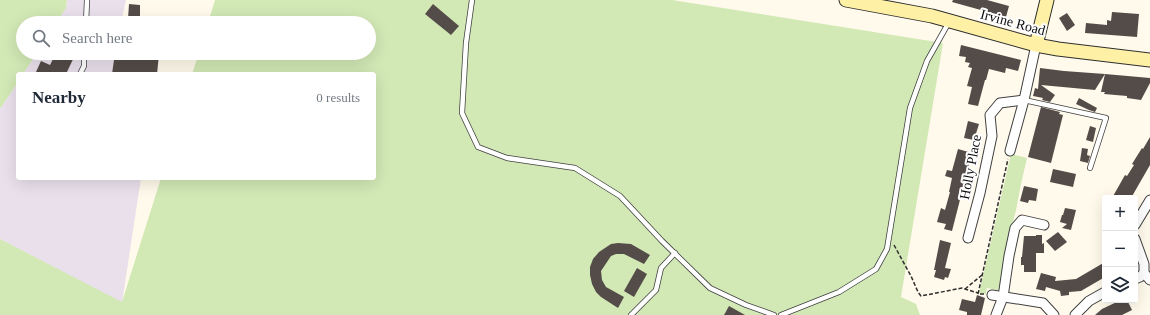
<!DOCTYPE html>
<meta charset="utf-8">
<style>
:root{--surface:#fff;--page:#f2f2f3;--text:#1f2937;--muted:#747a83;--line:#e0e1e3}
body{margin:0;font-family:Georgia,serif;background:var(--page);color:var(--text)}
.controls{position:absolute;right:12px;bottom:12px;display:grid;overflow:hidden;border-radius:4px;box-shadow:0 4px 16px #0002}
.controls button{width:36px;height:36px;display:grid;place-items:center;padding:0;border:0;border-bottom:1px solid var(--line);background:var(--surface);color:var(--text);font:20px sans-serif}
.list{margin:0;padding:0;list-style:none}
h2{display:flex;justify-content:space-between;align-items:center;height:52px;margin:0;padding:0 16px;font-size:17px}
h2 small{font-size:13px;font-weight:400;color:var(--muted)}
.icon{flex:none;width:22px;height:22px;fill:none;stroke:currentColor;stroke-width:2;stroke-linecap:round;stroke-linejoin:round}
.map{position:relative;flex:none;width:1150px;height:315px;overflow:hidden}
.search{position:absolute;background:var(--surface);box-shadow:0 4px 16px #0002;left:16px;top:16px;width:360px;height:44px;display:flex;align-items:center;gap:10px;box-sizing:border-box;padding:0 14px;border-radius:22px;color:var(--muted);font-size:15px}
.panel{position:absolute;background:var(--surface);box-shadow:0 4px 16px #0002;left:16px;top:72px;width:360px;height:108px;border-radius:4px}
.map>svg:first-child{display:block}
.industrial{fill:#e9e0eb}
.green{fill:#d2e8b5}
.building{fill:#544c48}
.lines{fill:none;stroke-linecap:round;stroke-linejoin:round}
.service-casing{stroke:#3f3f3f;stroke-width:6}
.minor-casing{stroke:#3f3f3f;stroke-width:11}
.secondary-casing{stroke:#2e2e2e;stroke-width:15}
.path{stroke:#2e2e2e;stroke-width:1.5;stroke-dasharray:4 2;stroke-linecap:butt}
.service{stroke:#fff;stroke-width:4.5}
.minor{stroke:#fff;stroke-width:9}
.secondary{stroke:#fef1a6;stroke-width:13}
.labels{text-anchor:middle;stroke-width:4;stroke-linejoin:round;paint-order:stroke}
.street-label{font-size:14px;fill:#0c0c0c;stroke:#fff}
</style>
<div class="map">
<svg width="1150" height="315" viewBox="0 0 1150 315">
<rect width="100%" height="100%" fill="#fffaeb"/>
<g class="industrial">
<polygon points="67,0 126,0 121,23 56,23 66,8"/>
<polygon points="37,53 160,53 157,74 23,74"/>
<polygon points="18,82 18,178 141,178 122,303 0,239 0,109"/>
</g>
<g class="green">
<polygon points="0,0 67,0 66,8 56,23 23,23 23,53 37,53 23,74 18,74 18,82 0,109"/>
<polygon points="215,0 672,0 943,43 901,297 916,304 920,315 0,315 0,239 122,302 161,178 374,178 374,74 192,74 199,53 369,53 369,23 208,23"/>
<polygon points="1011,154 1027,158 1021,184 1016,210 1006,250 1002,287 998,290 987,288 986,294 979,293"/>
</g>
<g class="building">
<polygon points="953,0 987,0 1009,6 1006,17 952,2"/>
<polygon points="129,4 140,5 140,20 128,19"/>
<polygon points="433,4 459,26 451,35 425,14"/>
<polygon points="1112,12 1139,14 1137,37 1085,33 1086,23 1107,25 1107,20 1111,21"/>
<polygon points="1067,13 1075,25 1067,31 1059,18"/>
<polygon points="961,45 1021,60 1018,71 1006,68 1005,73 989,69 986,80 985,80 978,106 968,104 972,87 967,86 972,68 968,67 970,63 965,62 966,57 959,56"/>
<polygon points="56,53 76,53 66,74 40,74 36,72 41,61 50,65"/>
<polygon points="115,53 159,53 157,74 112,74"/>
<polygon points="1040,68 1064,71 1105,74 1095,90 1041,85 1055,95 1050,102 1042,100 1043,98 1033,96 1035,88 1038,89"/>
<polygon points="1105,74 1150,78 1150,83 1141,100 1127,98 1127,96 1104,94 1105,92 1101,92"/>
<polygon points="1079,98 1097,108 1095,112 1089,110 1076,104"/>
<polygon points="1041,107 1060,112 1059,114 1063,115 1051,163 1028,157"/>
<polygon points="968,121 979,124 974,140 964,138"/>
<polygon points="1090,126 1096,128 1093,142 1086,140"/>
<polygon points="1150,137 1150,165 1131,198 1112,198 1125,175 1127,176 1134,165 1132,164 1142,148 1143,149"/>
<polygon points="1082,148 1088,149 1087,155 1090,156 1088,163 1080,161"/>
<polygon points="958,149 972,153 952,231 944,229 946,224 937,222 941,208 945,210 950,192 949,192 952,178 945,176 947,170 952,171"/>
<polygon points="1053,169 1076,174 1073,187 1050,182"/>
<polygon points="1024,186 1038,189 1036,201 1029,200 1028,203 1020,201"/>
<polygon points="1065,208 1076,210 1071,230 1062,228 1067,224 1060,222 1062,215 1063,215"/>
<polygon points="1058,232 1067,242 1055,251 1046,241"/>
<polygon points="1036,235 1042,235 1042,244 1044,243 1044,253 1036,253 1036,272 1024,272 1024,265 1021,265 1021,257 1022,257 1024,236 1036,236"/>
<polygon points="940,240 951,243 945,268 951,269 948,278 945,277 944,280 934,277 936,270 934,270"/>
<polygon points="618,243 631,244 650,255 644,264 624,254 616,254 611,256 601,271 602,280 606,287 624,297 618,308 601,297 596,292 592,284 590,275 590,267 593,259 599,252 611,244"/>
<polygon points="1105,262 1105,277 1081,291 1069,292 1069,295 1061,296 1060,291 1046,287 1045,291 1036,289 1041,273 1056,277 1055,281 1076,279"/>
<polygon points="637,268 647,274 634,297 624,291"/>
<polygon points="977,295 985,298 981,315 967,315 967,312 959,310 962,299 975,302"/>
<polygon points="1121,300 1127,300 1132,310 1122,315 1095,315 1102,309"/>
<polygon points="729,306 745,315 724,315"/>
</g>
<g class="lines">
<g class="service-casing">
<g id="service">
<polyline points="472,0 466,43 462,113 478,147 507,158 575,168 620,196 662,241 710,288 746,305 774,315"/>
<polyline points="86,23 87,0"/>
<polyline points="80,74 84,66 84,53"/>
<polyline points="1024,100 1106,118 1090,168"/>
<polyline points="631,315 656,290 661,268 675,253"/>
<polyline points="781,315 839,292 876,269 887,249 910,108 927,61 949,22"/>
</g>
</g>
<g class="minor-casing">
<g id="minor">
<polyline points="1010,151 1024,100 1036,45"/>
<polyline points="1135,225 1150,200"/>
<polyline points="968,238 980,193 992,136 990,115 1000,103 1024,100"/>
<polyline points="1135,239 1144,264 1144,273 1150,280"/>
<polyline points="1135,279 1140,277 1144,273"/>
<polyline points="992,295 1043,303 1054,315"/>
<polyline points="996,315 1003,297 1009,256 1015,228 1022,220 1044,225"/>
<polyline points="1075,315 1089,301 1105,292"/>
</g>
</g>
<g class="secondary-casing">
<g id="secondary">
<polyline points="846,0 932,16 1036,45 1058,49 1150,60"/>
<polyline points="1036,45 1047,0"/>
</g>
</g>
<g class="path">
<polyline points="894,245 911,276 918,292 921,296 962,288 978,293"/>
<polyline points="965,289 982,275"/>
<polyline points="984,294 978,294 1008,159"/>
</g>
<use href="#service" class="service"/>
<use href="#minor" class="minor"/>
<use href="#secondary" class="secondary"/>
</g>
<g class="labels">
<g class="street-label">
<text transform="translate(1013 22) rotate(15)" y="5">Irvine Road</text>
<text transform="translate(970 167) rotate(-79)" y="5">Holly Place</text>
</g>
</g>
</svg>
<div class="controls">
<button>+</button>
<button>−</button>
<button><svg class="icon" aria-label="layers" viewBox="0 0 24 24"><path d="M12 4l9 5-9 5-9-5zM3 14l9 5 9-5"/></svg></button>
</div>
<div class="search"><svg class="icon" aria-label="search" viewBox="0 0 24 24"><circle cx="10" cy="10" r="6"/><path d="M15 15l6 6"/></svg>Search here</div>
<section class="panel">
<h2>Nearby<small>0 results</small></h2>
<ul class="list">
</ul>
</section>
</div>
